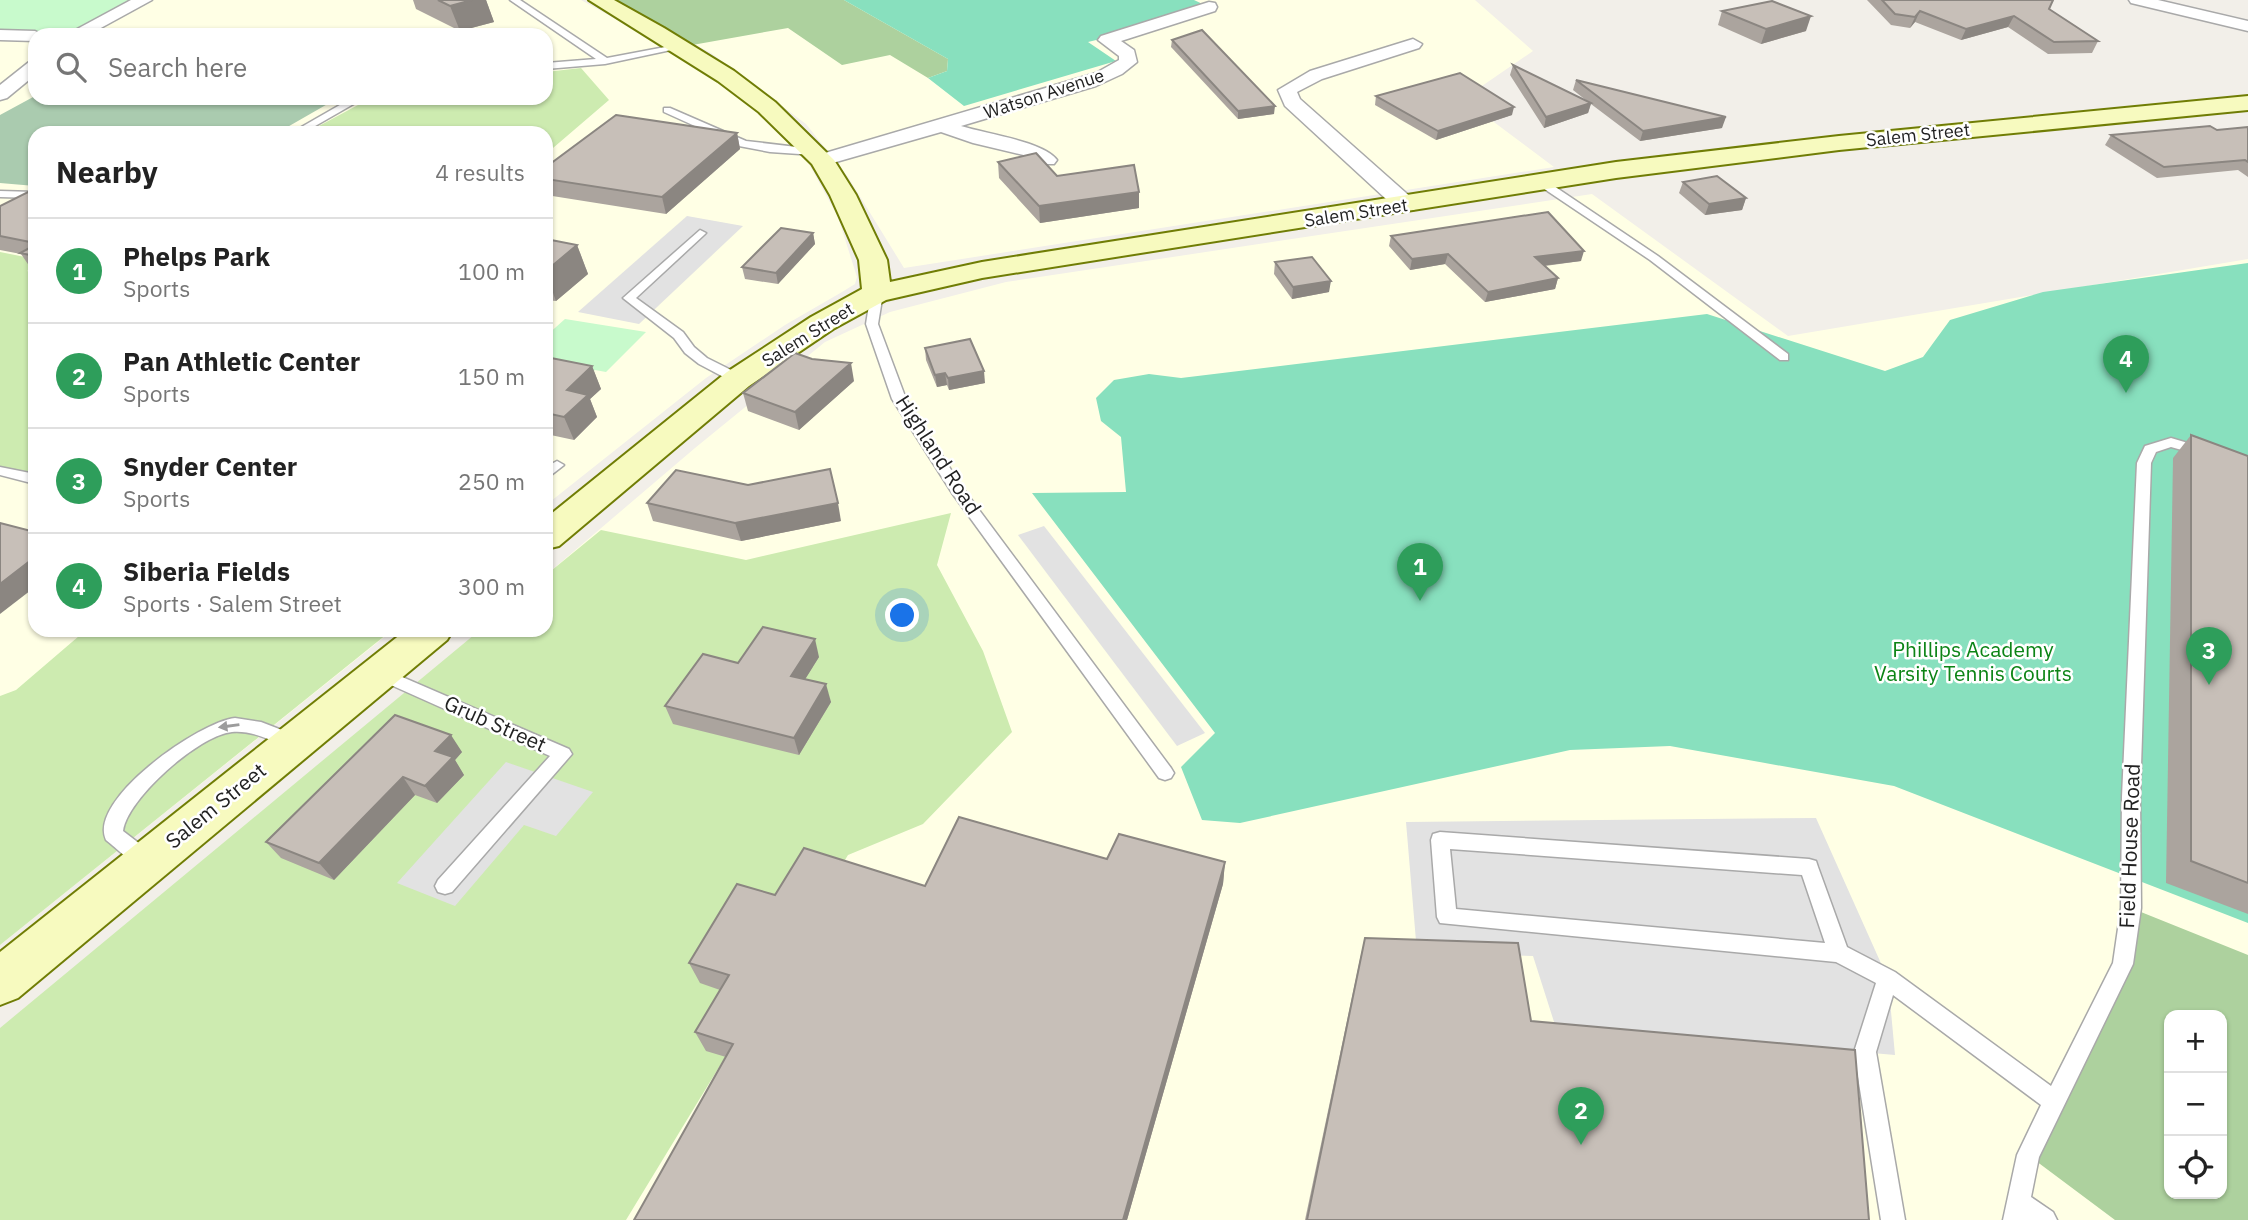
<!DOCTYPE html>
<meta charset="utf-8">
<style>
:root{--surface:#fff;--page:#f6f6f6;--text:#222;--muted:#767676;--line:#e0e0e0;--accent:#b45309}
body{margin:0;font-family:"IBM Plex Sans",sans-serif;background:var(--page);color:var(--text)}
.controls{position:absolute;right:21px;bottom:21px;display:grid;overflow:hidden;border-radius:14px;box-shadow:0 2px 5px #0004}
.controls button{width:63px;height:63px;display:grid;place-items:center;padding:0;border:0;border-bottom:2px solid var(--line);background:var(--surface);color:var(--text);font:35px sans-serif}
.you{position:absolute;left:903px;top:616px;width:24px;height:24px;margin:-18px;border:5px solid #fff;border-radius:50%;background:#1a73e8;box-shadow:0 0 0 10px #1a73e833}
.badge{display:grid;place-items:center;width:46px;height:46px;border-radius:50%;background:var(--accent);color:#fff;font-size:23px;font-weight:700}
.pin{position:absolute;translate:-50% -58px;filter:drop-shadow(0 2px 4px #0008)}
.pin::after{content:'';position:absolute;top:37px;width:24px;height:21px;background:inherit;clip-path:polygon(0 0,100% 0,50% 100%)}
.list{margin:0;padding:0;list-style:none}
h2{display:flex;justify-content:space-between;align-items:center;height:91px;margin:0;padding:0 28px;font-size:30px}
h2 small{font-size:23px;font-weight:400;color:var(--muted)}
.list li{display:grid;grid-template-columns:46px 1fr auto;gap:21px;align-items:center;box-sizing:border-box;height:105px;padding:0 28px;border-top:2px solid var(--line)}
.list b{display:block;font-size:26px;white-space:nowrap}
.list p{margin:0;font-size:23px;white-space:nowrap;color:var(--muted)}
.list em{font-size:23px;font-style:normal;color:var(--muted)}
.icon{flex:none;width:38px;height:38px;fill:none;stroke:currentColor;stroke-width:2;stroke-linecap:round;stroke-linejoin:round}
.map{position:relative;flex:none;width:2248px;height:1220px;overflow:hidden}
.search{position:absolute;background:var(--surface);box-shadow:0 2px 5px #0004;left:28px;top:28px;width:525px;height:77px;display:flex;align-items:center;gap:18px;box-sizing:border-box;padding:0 24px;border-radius:21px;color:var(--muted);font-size:26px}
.panel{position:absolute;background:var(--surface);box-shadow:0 2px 5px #0004;left:28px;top:126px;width:525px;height:511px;border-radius:21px}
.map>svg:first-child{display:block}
.education{fill:#ffffe5;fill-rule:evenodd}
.grass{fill:#cdebb0}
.forest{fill:#add19e;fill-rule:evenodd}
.cemetery{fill:#aacbaf}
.park{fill:#c8facc}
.pitch{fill:#88e0be}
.parking{fill:#e2e2e2}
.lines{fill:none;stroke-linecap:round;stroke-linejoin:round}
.lane-casing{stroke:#a9a9a9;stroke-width:3}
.street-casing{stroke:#a9a9a9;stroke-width:3}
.secondary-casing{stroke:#707d05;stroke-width:4}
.lane{fill:#fff;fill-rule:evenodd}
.street{fill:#fff;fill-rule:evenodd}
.secondary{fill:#f7fabf;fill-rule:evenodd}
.wall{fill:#aba49e}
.shaded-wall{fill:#8b8681}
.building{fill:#c7bfb8;stroke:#8b8681;stroke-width:2}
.oneway{fill:#9c9c9c}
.labels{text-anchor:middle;stroke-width:5;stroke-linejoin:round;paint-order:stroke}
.far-street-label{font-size:18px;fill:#222;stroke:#fff}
.street-label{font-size:21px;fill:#222;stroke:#fff}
.park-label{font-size:21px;fill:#0c8416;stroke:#fff}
</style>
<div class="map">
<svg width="2248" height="1220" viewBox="0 0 2248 1220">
<rect width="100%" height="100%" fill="#f2efe9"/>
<g class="education">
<path d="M0,0h581l77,42 85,55 49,44 17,23 29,53 19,60 -2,7 -13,8 -57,33 -79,53 -160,127v-372h-511v497h358l-393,315zM35,35h511v63h-511z"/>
<polygon points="610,0 1475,0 1533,51 1463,99 1554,167 904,268 848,177 806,124 711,53"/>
<path d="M1592,194l196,142 460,-77v961h-2248l546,-590v-55l149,-127 130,-106 65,-30 116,-30zM2169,1015h53v179h-53z"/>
</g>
<g class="grass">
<polygon points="581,68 609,100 546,154 546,133 306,133 371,98 546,98 546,72"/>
<polygon points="0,252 35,259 35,266 27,271 35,273 35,479 0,471"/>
<polygon points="951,513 937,565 983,651 1012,732 923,824 848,855 626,1220 0,1220 0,1028 480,630 546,630 546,575 601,530 746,560"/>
<polygon points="86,630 370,630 387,634 0,945 0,696 16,690"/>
</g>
<g class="forest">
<polygon points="599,0 844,0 948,59 947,71 928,78 890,55 842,65 788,28 681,47"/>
<path d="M2131,908l117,47v265h-133l-87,-65 95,-191zM2169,1015h53v179h-53z"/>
</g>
<polygon class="cemetery" points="35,96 35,98 338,98 277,133 35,133 35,186 0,183 0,115"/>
<g class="park">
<polygon points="0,0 144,0 75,35 0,35"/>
<polygon points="565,319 646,332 606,372 595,370 579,384 546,377 546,336"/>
</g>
<g class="pitch">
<polygon points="844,0 1194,0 1209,7 1133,31 1088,42 1116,61 964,106 928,78 947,71 948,59"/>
<polygon points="2248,263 2248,923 1894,786 1670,746 1570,750 1240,823 1202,820 1181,767 1215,733 1032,493 1126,492 1121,437 1101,421 1096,398 1114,380 1149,374 1181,378 1707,314 1885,371 1923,357 1950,320 2043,292"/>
</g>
<g class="parking">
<polygon points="687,216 743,226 639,324 578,312"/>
<polygon points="1044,526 1205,733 1177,746 1018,535"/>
<polygon points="506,762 593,792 556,836 524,825 455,906 397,883"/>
<polygon points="1816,818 1888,979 1895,1055 1555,1025 1533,956 1417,953 1406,822"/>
</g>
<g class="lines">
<g class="lane-casing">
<g id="lane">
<polygon points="510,0 520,0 607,58 681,44 685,47 605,64 546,69 546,63 596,59"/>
<polygon points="352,98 364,98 303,133 291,133"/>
<polygon points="664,108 670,108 746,141 814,149 819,152 814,155 770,152 739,146 664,112"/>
<polygon points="1537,180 1545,180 1658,256 1788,354 1788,360 1780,360 1650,260 1537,184"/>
<polygon points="0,191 35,192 35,198 0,197"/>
<polygon points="700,230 706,233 704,235 636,298 683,332 694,347 707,358 743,376 743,382 733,382 699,364 685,353 674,338 623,298"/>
<polygon points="877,289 883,293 878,324 906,399 962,487 1171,768 1174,773 1171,778 1165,780 1159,778 952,493 892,399 866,324 871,293"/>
<path d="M2171,438l37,11 2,3 -7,4 -32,-9 -15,5 -5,11 -11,334 1,111 -8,56 -94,193 -8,40 22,15 4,8h-54l14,-65 24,-50 -148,-110 -17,57 29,168h-24l-27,-168 22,-69 -40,-21 -396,-39 -3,-6 -6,-77 2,-6 7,-2 369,27 7,2 2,6 29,80 48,25 156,114 62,-123 8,-55 1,-111 15,-334 8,-17zM1450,849l352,26 23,68 -369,-34z"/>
<polygon points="557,461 564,465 546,479 546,467"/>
<polygon points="0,467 35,474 35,484 0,475"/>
<polygon points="379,667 569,749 572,754 452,892 445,894 438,892 435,886 438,880 550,756 373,677 371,673 373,669"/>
<path d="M235,718l26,4 39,15 3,5 -3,5 -6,2c-21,-7 -40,-19 -62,-17 -33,3 -105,67 -109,99l30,23 2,6 -2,6c-16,5 -35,-17 -47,-26 -19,-40 93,-118 129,-122z"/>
</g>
</g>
<g class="street-casing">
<g id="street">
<polygon points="131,0 152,0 88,35 66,35"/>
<polygon points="2129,0 2158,0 2248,21 2248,31 2131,3"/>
<path d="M1209,2l6,1 2,4 -2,4 -94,30 13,9 3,12 -15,12 -26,12 -135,40c25,8 82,15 96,34l-3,4h-14l-12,-8 -55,-13 -32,-11 -119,34 -7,-2 -3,-4 3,-4 281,-83 23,-13v-4l-21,-16 3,-4z"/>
<polygon points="0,30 35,31 43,35 35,35 35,41 0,40"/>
<polygon points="1413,39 1422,44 1419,48 1322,79 1297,92 1300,99 1414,200 1417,205 1414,210 1398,210 1285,106 1278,90 1310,71"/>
<polygon points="35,61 35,75 7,98 0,100 0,85 29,62"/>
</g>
</g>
<g class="secondary-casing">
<g id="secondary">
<polygon points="589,0 614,0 664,28 734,71 775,102 834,160 856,195 887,260 890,282 982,262 1616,162 1839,136 2248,96 2248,110 1839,150 1616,178 982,278 886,300 833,329 749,386 559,546 546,549 546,518 727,372 811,317 862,289 859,260 830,195 812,164 759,112 718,81"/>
<polygon points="406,630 453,630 447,640 18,998 0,1005 0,952"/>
</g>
</g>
<use href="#lane" class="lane"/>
<use href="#street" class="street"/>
<use href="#secondary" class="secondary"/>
</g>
<g class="wall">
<polygon points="413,0 486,0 494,22 460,31 416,9"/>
<polygon points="1867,0 2054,0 2049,9 2098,41 2092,53 2048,54 2008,27 1961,40 1915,22 1910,28 1891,25"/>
<polygon points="1722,11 1806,31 1761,44 1718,25"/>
<polygon points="1172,40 1274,114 1238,119 1171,47"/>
<polygon points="1513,65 1587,101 1573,90 1576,80 1722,128 1640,141 1591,104 1588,113 1544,128 1510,75"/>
<polygon points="1376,96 1512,115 1436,140 1375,105"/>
<polygon points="2248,127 2248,177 2238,170 2157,178 2105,145 2111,135 2217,130"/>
<polygon points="737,133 740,149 666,214 546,195 546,167"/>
<polygon points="998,162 1057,176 1139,192 1139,208 1040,223 999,178"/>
<polygon points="1683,182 1746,198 1742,210 1705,215 1679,193"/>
<polygon points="35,192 35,270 32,270 21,254 0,250 0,206"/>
<polygon points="813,233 815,244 778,284 745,279 742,267"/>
<polygon points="1391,236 1581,261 1545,266 1558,278 1555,289 1485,302 1445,264 1410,270 1389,246"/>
<polygon points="546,239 577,245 588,274 556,301 546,300"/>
<polygon points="1275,262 1329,292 1292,299 1274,274"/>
<polygon points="925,348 985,383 949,390 947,385 937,387 926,360"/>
<polygon points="546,357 592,366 601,389 590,399 597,417 574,440 546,434"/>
<polygon points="854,381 799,430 748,411 743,393"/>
<polygon points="2191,435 2248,456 2248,914 2166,883 2173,458"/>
<polygon points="647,503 841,521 741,541 653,521"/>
<polygon points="819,657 805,679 831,702 799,755 673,724 665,706 738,663"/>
<polygon points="395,715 462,752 455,760 464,775 437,803 415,795 334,880 281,858 266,842"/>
<polygon points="1107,859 1225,862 1223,884 1127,1220 634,1220 726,1057 706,1051 695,1032 720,990 700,983 689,963 775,895 925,886"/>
<polygon points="1365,938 1531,1021 1869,1220 1305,1220 1360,959"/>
</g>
<g class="shaded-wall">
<polygon points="472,0 486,0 494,22 460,31 450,6"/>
<polygon points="1920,11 1915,22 1910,28 1915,17"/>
<polygon points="1811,16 1806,31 1761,44 1766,29"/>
<polygon points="2014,16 2008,27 1961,40 1966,29"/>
<polygon points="1591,103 1588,113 1544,128 1546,117"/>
<polygon points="1275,106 1274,114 1238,119 1238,111"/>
<polygon points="1514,107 1512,115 1436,140 1438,131"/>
<polygon points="1726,117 1722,128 1640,141 1643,131"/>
<polygon points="737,133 740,149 666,214 662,197"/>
<polygon points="1139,192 1139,208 1040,223 1039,206"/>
<polygon points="1746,198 1742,210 1705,215 1709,204"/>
<polygon points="813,233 815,244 778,284 776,273"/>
<polygon points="577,245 588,274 556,301 546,274 546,271"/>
<polygon points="1584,251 1581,261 1532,267 1535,257"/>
<polygon points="1448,254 1445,264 1410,270 1412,259"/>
<polygon points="1558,278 1555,289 1485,302 1488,292"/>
<polygon points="1331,281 1329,292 1292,299 1293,287"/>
<polygon points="851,363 854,381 799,430 795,412"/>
<polygon points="592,366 601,389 590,399 597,417 574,440 564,417 567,390"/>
<polygon points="984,371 985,383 949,390 948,378"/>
<polygon points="945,373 947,385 937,387 935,375"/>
<polygon points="838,503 841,521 741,541 735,523"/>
<polygon points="35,557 35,587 0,614 0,584"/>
<polygon points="815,639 819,657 796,694 791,676"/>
<polygon points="826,684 831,702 799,755 794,738"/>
<polygon points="451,735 462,752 455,760 464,775 437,803 425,786 435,751"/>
<polygon points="403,777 415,795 334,880 319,863"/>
<polygon points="1225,862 1223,884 1127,1220 1123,1220"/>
</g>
<g class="building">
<polygon points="438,0 472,0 450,6"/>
<polygon points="1882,0 2053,0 2049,9 2098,41 2054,42 2014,16 1966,29 1920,11 1915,17 1895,14"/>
<polygon points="1772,1 1811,16 1766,29 1722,11"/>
<polygon points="1202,30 1275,106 1238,111 1172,40"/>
<polygon points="1513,65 1591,103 1546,117"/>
<polygon points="1460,73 1514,107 1438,131 1376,96"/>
<polygon points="1576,80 1726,117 1643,131"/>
<polygon points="616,115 737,133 662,197 546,179 546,167"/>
<polygon points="2210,126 2217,130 2248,127 2248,162 2245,160 2164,167 2111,135"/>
<polygon points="1036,153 1057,176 1134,165 1139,192 1039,206 998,162"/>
<polygon points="1717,176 1746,198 1709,204 1683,182"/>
<polygon points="30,191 35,192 35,243 0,236 0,206"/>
<polygon points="1548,212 1584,251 1535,257 1558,278 1488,292 1448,254 1412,259 1391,236"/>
<polygon points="781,228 813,233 776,273 742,267"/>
<polygon points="546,239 577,245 546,271"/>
<polygon points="35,245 35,256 20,253"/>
<polygon points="1312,257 1331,281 1293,287 1275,262"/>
<polygon points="970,339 984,371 948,378 945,373 935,375 925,348"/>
<polygon points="795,353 812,359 851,363 795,412 743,393"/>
<polygon points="546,357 592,366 567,390 588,395 564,417 546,413"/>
<polygon points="2191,435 2248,456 2248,883 2191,861"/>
<polygon points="830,469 838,503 735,523 647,503 676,470 748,485"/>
<polygon points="0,523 35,532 35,538 32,541 35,545 35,557 0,584"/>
<polygon points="763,627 815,639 791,676 826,684 794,738 665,706 703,654 738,663"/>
<polygon points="395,715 451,735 435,751 453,757 425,786 403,777 319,863 266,842"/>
<polygon points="959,817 1107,859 1119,834 1225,862 1123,1220 634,1220 733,1044 695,1032 729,975 689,963 737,884 775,895 804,848 925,886"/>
<polygon points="1365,938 1518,943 1531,1021 1855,1050 1869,1220 1307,1220"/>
</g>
<defs><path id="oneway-solid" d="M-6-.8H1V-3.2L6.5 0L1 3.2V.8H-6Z" transform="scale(1.75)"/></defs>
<use class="oneway" href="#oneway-solid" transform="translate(229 726) rotate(172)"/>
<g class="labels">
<g class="far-street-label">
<text transform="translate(1044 94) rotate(-18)" y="6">Watson Avenue</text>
<text transform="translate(1918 135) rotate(-6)" y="6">Salem Street</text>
<text transform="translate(1356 213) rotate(-9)" y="6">Salem Street</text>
<text transform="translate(808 335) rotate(-32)" y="6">Salem Street</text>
</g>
<g class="street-label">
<text transform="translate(938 455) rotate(57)" y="7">Highland Road</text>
<text transform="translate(495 724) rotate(24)" y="7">Grub Street</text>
<text transform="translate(216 806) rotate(-39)" y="7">Salem Street</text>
<text transform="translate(2130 846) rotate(-88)" y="7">Field House Road</text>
</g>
<g class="park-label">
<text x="1973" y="657">Phillips Academy<tspan x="1973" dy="24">Varsity Tennis Courts</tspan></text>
</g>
</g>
</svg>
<div class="controls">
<button>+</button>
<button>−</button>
<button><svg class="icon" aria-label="locate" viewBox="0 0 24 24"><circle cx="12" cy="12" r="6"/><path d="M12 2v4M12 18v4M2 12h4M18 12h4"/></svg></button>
</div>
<div class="you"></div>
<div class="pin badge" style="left:1420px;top:601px;background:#2e9e5b">1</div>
<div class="pin badge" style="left:1581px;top:1145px;background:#2e9e5b">2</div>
<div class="pin badge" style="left:2209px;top:685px;background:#2e9e5b">3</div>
<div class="pin badge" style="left:2126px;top:393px;background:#2e9e5b">4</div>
<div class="search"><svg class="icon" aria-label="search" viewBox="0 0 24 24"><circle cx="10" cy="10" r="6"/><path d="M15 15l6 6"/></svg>Search here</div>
<section class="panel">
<h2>Nearby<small>4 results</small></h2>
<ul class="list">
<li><span class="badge" style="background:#2e9e5b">1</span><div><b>Phelps Park</b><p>Sports</p></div><em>100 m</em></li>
<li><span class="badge" style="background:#2e9e5b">2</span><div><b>Pan Athletic Center</b><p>Sports</p></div><em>150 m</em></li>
<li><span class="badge" style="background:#2e9e5b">3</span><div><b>Snyder Center</b><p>Sports</p></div><em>250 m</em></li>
<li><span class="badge" style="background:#2e9e5b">4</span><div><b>Siberia Fields</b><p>Sports · Salem Street</p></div><em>300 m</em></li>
</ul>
</section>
</div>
